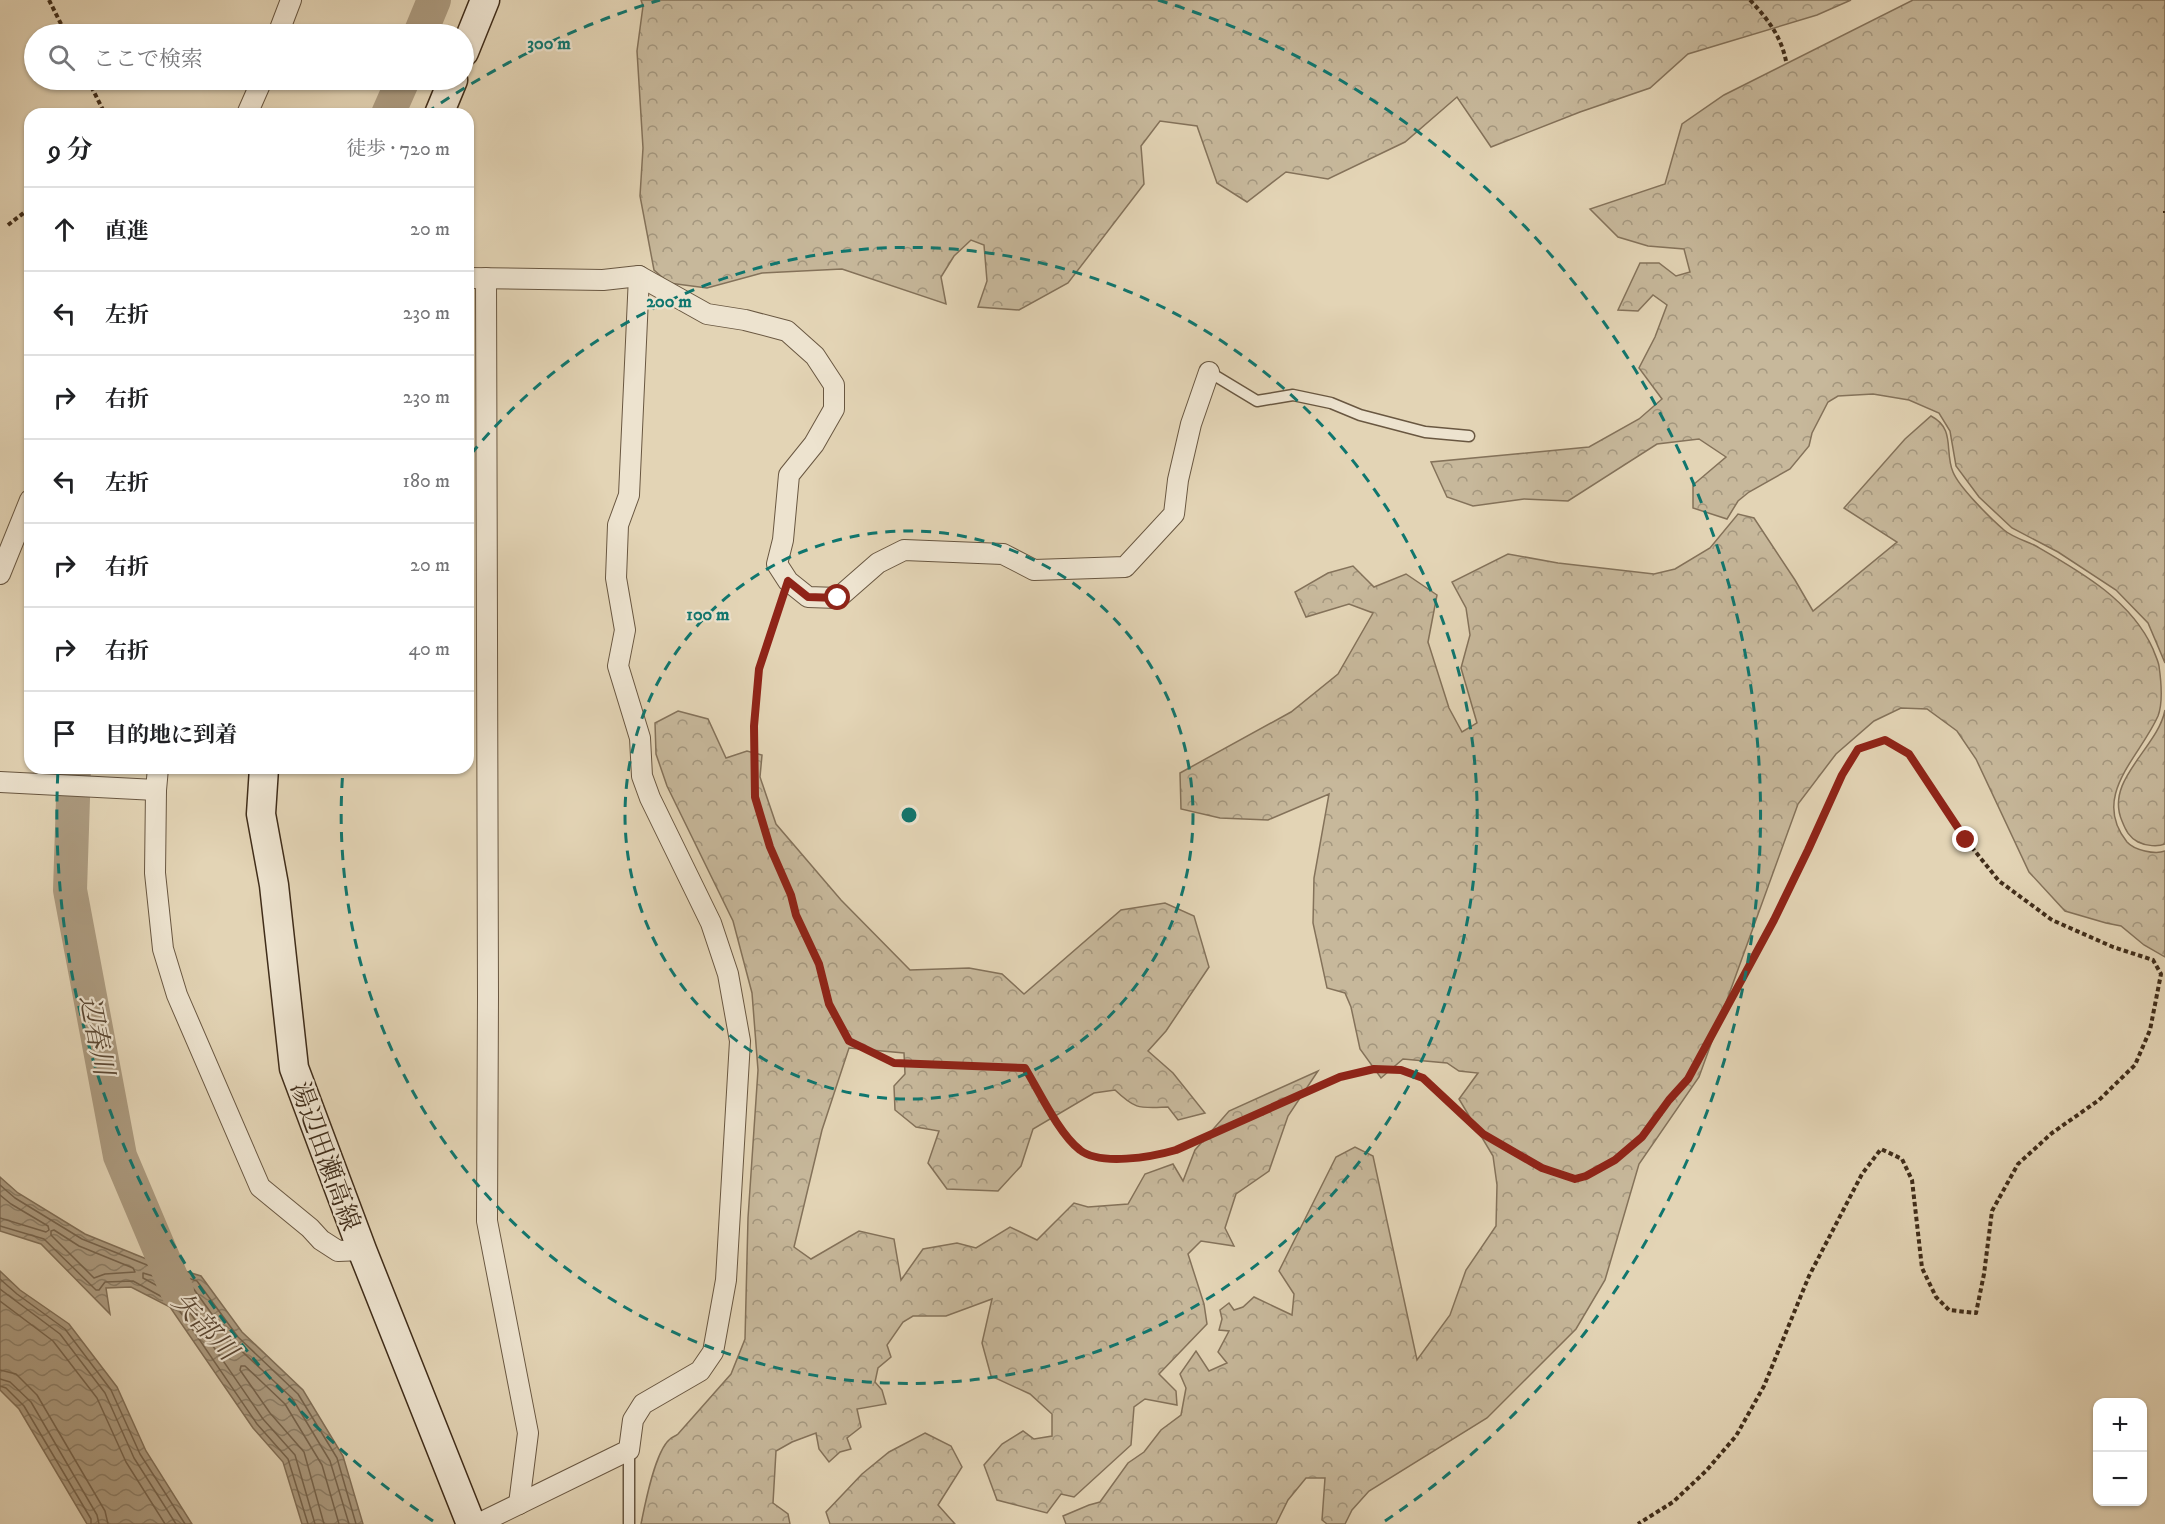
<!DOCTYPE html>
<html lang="ja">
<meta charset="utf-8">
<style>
:root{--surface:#fff;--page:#f2f2f2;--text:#202124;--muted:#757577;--line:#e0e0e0}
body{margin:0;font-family:"IM FELL DW Pica","Noto Serif JP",serif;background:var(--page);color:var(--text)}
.controls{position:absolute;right:18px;bottom:18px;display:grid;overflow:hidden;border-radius:12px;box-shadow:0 2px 4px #0004}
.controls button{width:54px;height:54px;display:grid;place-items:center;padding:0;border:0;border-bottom:2px solid var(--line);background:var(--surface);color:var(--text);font:30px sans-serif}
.stop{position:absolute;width:18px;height:18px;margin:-14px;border:4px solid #8f2418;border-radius:50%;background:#fff}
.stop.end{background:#8f2418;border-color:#fff;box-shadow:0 2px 6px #0008}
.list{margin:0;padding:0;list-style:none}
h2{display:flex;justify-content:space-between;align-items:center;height:78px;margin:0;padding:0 24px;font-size:26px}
h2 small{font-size:20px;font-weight:400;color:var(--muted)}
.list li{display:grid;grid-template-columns:39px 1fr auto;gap:18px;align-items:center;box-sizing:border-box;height:84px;padding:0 24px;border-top:2px solid var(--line)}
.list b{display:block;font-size:22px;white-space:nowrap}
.list em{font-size:20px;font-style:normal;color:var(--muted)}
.icon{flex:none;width:33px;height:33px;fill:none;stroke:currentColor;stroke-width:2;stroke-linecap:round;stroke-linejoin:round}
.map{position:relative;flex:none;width:2165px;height:1524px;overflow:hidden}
.search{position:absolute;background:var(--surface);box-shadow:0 2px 4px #0004;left:24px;top:24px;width:450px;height:66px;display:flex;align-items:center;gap:15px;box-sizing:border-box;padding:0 21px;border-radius:33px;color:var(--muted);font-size:22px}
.panel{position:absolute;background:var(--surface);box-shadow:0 2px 4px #0004;left:24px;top:108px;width:450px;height:666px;border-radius:18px}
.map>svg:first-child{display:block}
.forest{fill:url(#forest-crowns);stroke:#84725a;stroke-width:1.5}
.water{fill:url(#water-waves);stroke:#816f57;stroke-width:1.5}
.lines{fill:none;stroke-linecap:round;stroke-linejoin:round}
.shore{stroke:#76644d;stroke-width:1.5}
.river{stroke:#ac9b80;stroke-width:34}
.service-casing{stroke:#695741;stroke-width:13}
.minor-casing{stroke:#695741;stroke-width:22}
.secondary-casing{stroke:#402d1a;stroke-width:31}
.path{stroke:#402d1a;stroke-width:4;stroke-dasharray:4.5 3;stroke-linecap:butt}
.service{stroke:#ede3cf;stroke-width:10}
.minor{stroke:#ede3cf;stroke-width:20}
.secondary{stroke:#ede3cf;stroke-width:28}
.route{stroke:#8f2418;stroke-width:8}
.ring{fill:none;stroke:#0f766e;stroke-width:3;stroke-dasharray:10 8}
.labels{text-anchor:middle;stroke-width:4.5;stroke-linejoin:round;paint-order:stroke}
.street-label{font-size:26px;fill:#402d1a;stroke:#ede3cf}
.water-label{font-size:27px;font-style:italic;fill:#5b4834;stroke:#ede3cf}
.centre{fill:#0f766e;stroke:#ede3cf;stroke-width:3}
.ring-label{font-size:18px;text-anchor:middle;font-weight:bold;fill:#0f766e;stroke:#ede3cf;stroke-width:4.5;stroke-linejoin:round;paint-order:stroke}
</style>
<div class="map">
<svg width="2165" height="1524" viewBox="0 0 2165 1524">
<defs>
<pattern id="forest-crowns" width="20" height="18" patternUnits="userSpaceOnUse" patternTransform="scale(1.5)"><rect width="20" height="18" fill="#c7b89b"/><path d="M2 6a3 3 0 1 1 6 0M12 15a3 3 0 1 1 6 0" fill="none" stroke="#a3967e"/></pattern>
<pattern id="water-waves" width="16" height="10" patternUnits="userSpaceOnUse" patternTransform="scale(1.5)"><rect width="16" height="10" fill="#ac9b80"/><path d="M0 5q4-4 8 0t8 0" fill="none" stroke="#8d7f68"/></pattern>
</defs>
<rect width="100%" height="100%" fill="#e3d4b5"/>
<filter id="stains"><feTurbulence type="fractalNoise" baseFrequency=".00333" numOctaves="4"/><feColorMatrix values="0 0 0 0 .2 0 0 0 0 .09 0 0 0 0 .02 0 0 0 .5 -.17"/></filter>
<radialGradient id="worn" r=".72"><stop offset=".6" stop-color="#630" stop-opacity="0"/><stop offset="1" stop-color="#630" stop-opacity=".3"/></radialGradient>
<g class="forest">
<polygon points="641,0 1851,0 1817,15 1688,54 1650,88 1580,112 1491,147 1457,97 1405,142 1328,179 1286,172 1247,202 1217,183 1197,126 1160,121 1141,146 1144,184 1068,283 1019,310 978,307 987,281 984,245 971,240 954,256 941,277 946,304 842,269 762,273 707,288 669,283 654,270 640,196 643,148 637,51 643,6"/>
<polygon points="1913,0 2165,0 2165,663 2148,623 2116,590 2058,552 2012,528 1979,497 1956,466 1950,431 1939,413 1909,400 1873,394 1838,396 1828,402 1812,433 1809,446 1790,469 1749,492 1738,501 1727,519 1693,508 1693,485 1726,457 1699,439 1657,444 1568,501 1524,499 1473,506 1447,497 1431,462 1589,447 1639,419 1662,399 1639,368 1655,337 1667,305 1653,295 1638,311 1618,310 1640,263 1659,263 1676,276 1690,272 1684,249 1648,246 1618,237 1590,209 1665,184 1682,124 1724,95"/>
<path d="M1931,416c25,13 13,35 22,56 6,15 37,46 51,58 8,7 22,11 32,16 45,26 95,54 117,103 2,6 5,11 6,17 2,14 4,37 -1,50 -18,41 -68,80 -31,126 7,8 28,13 38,9v106l-21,-12 -23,-19 -15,-3 -41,-12 -36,-39 -53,-113 -19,-28 -30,-22 -26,-1 -27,13 -38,33 -38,50 -99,273 -60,87 -34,116 -29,49 -89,89 -118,73 -17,19 -7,14h-18l-5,-4 3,-42h-19l-18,22 -12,24h-210l-3,-8 26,-11 11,-3 28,-39 16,-11 17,-22 20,-15 5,-27 -6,-14 16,-23 13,20 18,-8 -9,-11 11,-21 -10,-1 3,-11 -2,-9 9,-7 5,7 9,-3 11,-10 38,18 2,-21 -15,-23 57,-114 19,-10 18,9 44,204 33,-45 16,-45 30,-44 1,-41 -4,-29 -34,-57 19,-26 -19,-2 -12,-8 -44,-4 -22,19 -21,-29 -9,-42 -6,-14 -18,-5 -14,-65 1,-45 15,-84 -61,26 -48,-2 -39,-9 -1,-36 111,-61 47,-38 35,-61 -24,-9 -43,13 -11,-25 33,-19 25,-7 21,21 32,-13 31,21 -9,47 21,66 13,24 15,-9 -16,-55 9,-33 -4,-27 -14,-26 56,-28 50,9 96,11 21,-5 35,-21 28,-34 16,4 41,62 18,31 84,-69 -53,-34 61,-69z"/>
<path d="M2165,710v134c-7,3 -19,2 -27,-2 -9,-5 -12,-11 -16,-21 -18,-41 36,-73 43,-111z"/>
<path d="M678,711l30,8 18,39 21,-7 15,4 -2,22 16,47 65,76 69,70 59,-2 33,6 22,20 97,-84 44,-7 29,13 15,51 -43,64 -18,20 25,22 32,40 -27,7 -10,-13c-29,1 -32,3 -53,-17l-21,3 -61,36 -12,37 -23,25 -51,-2 -19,-26 11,-32 -23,-4 -21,-17 -1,-24 11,-12 -1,-21 -55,-5 -27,82 -28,117 17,12 48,-28 35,8 7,41 22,-31 34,-6 19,5 34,-21 27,13 37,-37 14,4 40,-3 17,-30 28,-10 10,17 12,-31 34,-39 89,-40 -30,45 -19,55 -33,23 -11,34 9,18 -33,-5 -13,13 16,50 3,20 -48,50 17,17 1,14 -32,-6 -11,8 -3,38 -57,52 -13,-3 -14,19 -50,-13 -13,-35 18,-21 21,-13 11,8 18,-3v-22l-22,-20 -39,-18 -9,-33 10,-44 -46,17h-33l-10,6 -16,23 4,12 -13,11 -3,14 7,8 4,14 -29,5 4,18 -14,11 4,11 -11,3 -11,10 -10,-13 -3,-16 -24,9 -16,9 -3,52 15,11 2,10h-149c4,-20 14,-73 29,-85 2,-2 6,-3 8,-5l53,-60 14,-35 3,-121 10,-148 -6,-77 -19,-72 -66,-135 -11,-32 -1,-31z"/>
<polygon points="925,1433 951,1446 962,1467 938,1505 955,1524 830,1524 826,1512 862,1474 889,1452"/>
</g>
<g class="water">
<polygon points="0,1177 18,1193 85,1234 149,1260 201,1276 242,1332 303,1390 343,1456 363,1524 302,1524 283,1462 253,1428 170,1307 131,1287 106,1288 110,1314 41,1244 0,1231"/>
<polygon points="0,1271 20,1290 69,1324 117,1387 146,1451 192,1524 87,1524 19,1409 0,1390"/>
</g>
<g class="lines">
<g class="shore">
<polyline points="0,1185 15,1198 82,1239 147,1265 197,1281 238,1337 298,1394 337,1458 356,1524"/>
<polyline points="0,1195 11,1204 48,1226 49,1230 46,1232 0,1218"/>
<polyline points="0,1226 44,1239 96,1290 99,1290 105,1282 133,1281 175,1304 257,1424 288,1459 308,1524"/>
<polygon points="54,1230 79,1246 133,1268 135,1272 105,1274 94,1278 51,1235 51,1231"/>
<polyline points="0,1279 17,1294 65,1329 111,1390 140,1454 185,1524"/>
<polyline points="0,1289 60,1334 105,1393 134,1458 176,1524"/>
<polyline points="0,1301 53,1341 97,1398 126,1462 165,1524"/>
<polyline points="0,1370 16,1374 37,1395 105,1511 108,1524"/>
<polyline points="0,1379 10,1382 31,1402 97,1515 99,1524"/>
<polyline points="0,1386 6,1388 24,1406 91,1519 91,1524"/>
<polyline points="315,1524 295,1455 263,1419 180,1298 143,1278 143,1273 193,1288 232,1342 292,1398 330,1461 349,1524"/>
<polyline points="324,1524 304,1452 270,1413 240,1370 241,1366 245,1366 285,1404 322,1465 339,1524"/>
</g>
<g class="river">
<polyline points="420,34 434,0"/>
<polyline points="388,114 403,80"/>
<polyline points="74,768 70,890 120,1156 177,1291"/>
</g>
<g class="service-casing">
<g id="service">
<polyline points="1209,372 1257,401 1293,395 1331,403 1360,415 1425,432 1469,436"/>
<polyline points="629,1450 629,1524"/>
</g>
</g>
<g class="minor-casing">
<g id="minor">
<polyline points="278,34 291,0"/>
<polyline points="247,114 262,80"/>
<polyline points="468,278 603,280 639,276 707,314 745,320 787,331 815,356 834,385 834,409 814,444 789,475 783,540 777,564 788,581 808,597 838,598 878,563 904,550 1003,554 1034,570 1125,567 1174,514 1178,480 1191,424 1209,372"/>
<polyline points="486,278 488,996 487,1221 528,1433 519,1504"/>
<polyline points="0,574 30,500"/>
<polyline points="158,768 156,790 155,873 163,949 177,995 260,1187 310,1228 321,1240 338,1251 362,1250"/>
<polyline points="0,782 156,790"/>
<polyline points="478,1524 629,1450 633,1420 643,1404 700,1371 713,1352 726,1280 740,1041 728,974 711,923 650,798 642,776 640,738 618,666 625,630 616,578 618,525 629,495 639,276"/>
</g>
</g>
<g class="secondary-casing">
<g id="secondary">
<polyline points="464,52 485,0"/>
<polyline points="439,114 453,80"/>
<polyline points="264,768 261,814 274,885 294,1068 362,1250 471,1524"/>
</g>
</g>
<g class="path">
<polyline points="49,0 66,34"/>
<path d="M1750,0c17,18 31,36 36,61"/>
<polyline points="88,80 105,114"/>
<polyline points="2165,211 2165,213"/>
<polyline points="8,225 30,208"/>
<path d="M782,599l-23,70 -5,57 1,71 15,50 21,48 5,20 23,49 10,40 20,37 45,22 131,5c14,23 34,66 55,82 20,16 72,7 96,0l164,-73 34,-8 27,1 22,8 60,56 59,34 33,11 11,-2 29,-17 27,-23 27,-37 19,-21 86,-159 34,-70 34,-75 16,-26 27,-9 24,14 57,86 33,41 53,39 61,27 40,13 8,14 -11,56 -15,35 -36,35 -47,33 -34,31 -26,47 -8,63 -8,39 -27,-3 -13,-13 -14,-29 -10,-88 -10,-21 -21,-10 -19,25 -53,102 -45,110 -28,50 -30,35 -33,31 -35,22"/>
</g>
<use href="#service" class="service"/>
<use href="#minor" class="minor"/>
<use href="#secondary" class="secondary"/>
</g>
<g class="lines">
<path class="route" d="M838,598l-30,-1 -20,-16 -29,88 -5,57 1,71 15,50 21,48 5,20 23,49 10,40 20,37 45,22 131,5c14,23 34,66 55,82 20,16 72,7 96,0l164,-73 34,-8 27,1 22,8 60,56 59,34 33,11 11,-3 29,-16 27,-23 27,-37 19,-21 86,-159 34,-70 34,-75 16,-26 27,-9 24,14 57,86"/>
</g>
<g class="ring">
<circle cx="909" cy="815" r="284"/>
<path d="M471 454A568 568 0 1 1 343 770"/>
<path d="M433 1521A852 852 0 0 1 58 770M426 113A852 852 0 0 1 660 0M1158 0A852 852 0 0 1 1385 1521"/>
</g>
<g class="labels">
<g class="street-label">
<text transform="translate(326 1156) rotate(70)" y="9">湯辺田瀬高線</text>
</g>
<g class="water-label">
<text transform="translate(97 1035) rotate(79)" y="9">辺春川</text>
<text transform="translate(205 1326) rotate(47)" y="9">矢部川</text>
</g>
</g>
<circle cx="909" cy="815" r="9" class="centre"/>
<g class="ring-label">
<text x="549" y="49">300 m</text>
<text x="669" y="307">200 m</text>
<text x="708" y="620">100 m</text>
</g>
<rect width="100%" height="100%" filter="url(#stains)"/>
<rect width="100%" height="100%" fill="url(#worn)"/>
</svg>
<div class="controls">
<button>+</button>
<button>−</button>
</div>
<div class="stop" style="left:838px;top:598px"></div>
<div class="stop end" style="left:1966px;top:840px"></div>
<div class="search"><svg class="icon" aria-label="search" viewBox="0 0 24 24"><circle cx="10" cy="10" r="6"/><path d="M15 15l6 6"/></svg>ここで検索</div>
<section class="panel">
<h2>9 分<small>徒歩 · 720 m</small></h2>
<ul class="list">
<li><svg class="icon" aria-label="ahead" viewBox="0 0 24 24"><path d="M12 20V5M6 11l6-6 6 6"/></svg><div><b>直進</b></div><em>20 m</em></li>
<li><svg class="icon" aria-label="left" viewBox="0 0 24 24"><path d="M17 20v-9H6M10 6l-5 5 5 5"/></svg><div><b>左折</b></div><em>230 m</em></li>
<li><svg class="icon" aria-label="right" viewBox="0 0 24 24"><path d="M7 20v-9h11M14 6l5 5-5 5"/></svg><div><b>右折</b></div><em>230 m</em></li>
<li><svg class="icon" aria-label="left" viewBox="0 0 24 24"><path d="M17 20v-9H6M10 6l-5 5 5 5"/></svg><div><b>左折</b></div><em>180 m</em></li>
<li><svg class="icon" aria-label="right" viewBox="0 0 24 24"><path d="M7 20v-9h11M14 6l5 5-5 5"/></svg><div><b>右折</b></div><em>20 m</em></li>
<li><svg class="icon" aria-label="right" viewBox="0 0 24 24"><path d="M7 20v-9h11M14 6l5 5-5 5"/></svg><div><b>右折</b></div><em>40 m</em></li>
<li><svg class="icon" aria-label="arrive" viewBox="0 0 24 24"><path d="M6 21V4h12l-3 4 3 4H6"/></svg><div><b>目的地に到着</b></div></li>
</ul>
</section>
</div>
